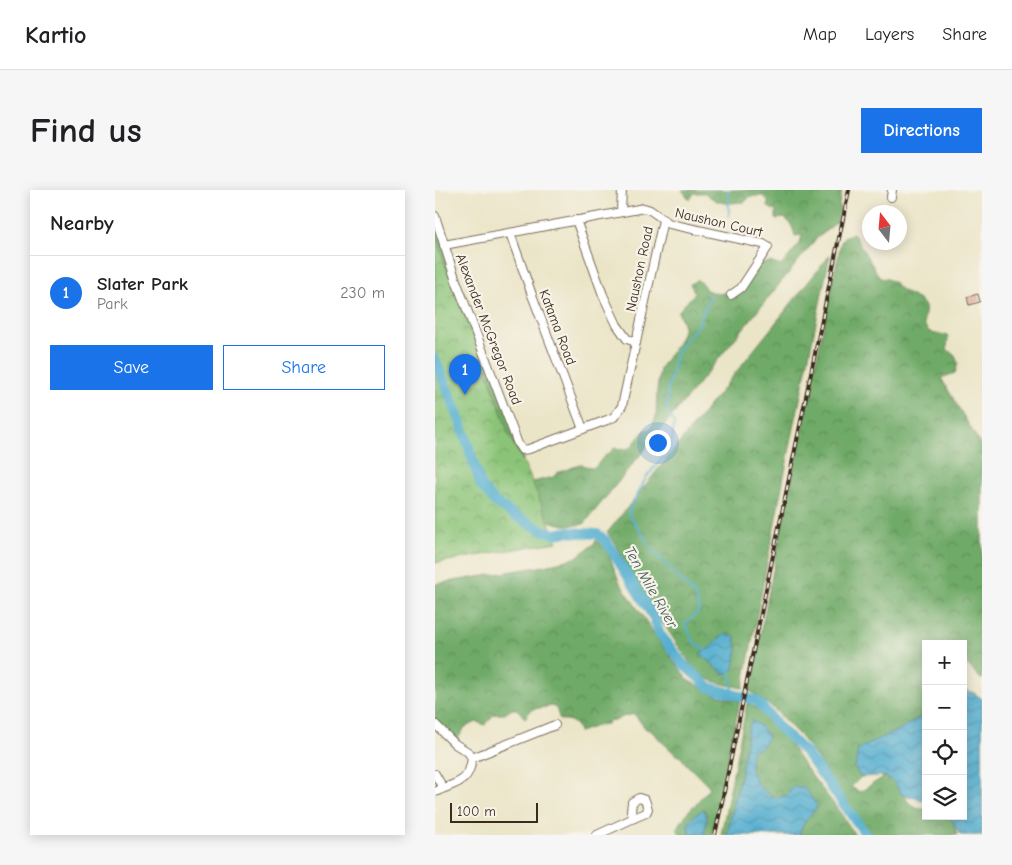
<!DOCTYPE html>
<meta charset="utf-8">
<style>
:root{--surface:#fff;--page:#f6f6f6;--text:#202124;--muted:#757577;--line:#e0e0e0;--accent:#1a73e8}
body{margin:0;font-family:"Comic Neue",sans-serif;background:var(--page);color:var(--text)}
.controls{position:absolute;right:15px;bottom:15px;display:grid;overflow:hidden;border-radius:0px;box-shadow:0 2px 12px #0003}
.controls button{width:45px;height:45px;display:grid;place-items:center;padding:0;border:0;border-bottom:1px solid var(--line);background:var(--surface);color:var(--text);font:25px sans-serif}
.compass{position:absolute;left:427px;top:15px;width:45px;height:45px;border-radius:50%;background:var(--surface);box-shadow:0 2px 12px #0003;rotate:344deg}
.scale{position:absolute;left:15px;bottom:12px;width:88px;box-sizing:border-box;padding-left:5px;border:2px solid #3b2a1e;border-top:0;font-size:14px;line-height:18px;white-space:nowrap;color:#3b2a1e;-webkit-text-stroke:4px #f7f3e8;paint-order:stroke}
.you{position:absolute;left:222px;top:252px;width:18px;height:18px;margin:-12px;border:4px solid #fff;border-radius:50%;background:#1a73e8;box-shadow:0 0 0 8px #1a73e833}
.badge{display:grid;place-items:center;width:32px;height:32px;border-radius:50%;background:var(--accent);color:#fff;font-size:16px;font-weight:700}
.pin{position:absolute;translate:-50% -41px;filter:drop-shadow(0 1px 2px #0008)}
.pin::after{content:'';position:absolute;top:26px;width:18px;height:15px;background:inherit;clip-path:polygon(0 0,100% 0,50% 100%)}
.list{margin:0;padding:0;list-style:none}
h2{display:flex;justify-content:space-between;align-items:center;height:65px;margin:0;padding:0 20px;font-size:21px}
h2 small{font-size:16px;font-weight:400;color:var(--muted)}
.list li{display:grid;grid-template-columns:32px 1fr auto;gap:15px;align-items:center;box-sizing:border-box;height:75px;padding:0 20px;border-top:1px solid var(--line)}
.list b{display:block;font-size:19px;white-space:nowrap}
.list p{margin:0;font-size:16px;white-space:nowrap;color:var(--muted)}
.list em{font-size:16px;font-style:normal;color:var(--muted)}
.actions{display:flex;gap:10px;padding:15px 20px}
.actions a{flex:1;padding:11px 0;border:1px solid var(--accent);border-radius:0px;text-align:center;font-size:18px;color:var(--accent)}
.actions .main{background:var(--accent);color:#fff}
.icon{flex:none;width:28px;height:28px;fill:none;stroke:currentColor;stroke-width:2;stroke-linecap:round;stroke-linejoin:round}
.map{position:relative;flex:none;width:547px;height:645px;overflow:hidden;border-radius:0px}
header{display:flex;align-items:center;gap:30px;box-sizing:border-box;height:70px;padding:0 25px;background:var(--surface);border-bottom:1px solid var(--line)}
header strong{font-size:24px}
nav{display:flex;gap:28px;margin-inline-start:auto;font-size:18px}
.intro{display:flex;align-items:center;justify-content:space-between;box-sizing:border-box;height:120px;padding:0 30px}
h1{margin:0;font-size:35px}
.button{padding:12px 22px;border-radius:0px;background:var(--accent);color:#fff;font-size:18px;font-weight:700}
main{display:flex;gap:30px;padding:0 30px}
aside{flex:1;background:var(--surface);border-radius:0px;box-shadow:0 2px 12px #0003}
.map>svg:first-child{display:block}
.forest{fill:url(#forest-crowns);stroke:#566a43}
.park{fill:url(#park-crowns);stroke:#63774b}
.water{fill:url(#water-waves);stroke:#466c77}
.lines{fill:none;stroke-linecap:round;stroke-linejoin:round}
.stream{stroke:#52aed0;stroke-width:2}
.river{stroke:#52aed0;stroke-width:10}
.building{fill:url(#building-back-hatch)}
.minor-casing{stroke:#796b5a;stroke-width:10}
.minor{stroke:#fff;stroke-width:8}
.rail-casing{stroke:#3b2a1e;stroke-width:4}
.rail{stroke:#f7f3e8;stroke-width:2;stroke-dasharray:5.5;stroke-linecap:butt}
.labels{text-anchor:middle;stroke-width:4.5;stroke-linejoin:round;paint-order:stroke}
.street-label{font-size:14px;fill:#3b2a1e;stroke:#f7f3e8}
.water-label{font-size:15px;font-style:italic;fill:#43585c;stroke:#f7f3e8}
</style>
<header>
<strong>Kartio</strong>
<nav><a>Map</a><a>Layers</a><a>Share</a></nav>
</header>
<div class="intro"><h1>Find us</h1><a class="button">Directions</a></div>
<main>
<aside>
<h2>Nearby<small></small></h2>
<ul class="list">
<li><span class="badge">1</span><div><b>Slater Park</b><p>Park</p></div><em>230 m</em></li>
</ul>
<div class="actions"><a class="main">Save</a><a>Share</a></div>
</aside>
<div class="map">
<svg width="547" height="645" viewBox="0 0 547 645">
<defs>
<pattern id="forest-crowns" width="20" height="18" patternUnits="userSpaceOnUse" patternTransform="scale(1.25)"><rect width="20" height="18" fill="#70aa68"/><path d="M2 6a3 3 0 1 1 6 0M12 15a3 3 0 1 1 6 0" fill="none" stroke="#5d8b55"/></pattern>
<pattern id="park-crowns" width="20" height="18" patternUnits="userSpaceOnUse" patternTransform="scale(1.25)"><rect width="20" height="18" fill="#8bc478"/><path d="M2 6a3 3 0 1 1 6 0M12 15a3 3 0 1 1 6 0" fill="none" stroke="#739f62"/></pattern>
<pattern id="water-waves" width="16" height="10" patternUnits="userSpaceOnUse" patternTransform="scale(1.25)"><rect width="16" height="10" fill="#52aed0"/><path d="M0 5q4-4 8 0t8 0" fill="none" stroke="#458ea8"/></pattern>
<pattern id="building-back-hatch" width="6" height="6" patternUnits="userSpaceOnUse" patternTransform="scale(1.25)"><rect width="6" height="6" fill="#e3a797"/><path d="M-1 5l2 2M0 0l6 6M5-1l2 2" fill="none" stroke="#b9887b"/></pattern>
</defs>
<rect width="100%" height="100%" fill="#f7f3e8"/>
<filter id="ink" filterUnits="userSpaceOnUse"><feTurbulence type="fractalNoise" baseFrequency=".02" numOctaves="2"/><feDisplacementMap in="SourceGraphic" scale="10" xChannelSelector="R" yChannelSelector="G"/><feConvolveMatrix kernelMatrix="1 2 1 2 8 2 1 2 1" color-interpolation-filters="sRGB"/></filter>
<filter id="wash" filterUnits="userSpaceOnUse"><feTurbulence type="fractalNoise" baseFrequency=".0096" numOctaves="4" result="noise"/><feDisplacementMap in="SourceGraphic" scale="20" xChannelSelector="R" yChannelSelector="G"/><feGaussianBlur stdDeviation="1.12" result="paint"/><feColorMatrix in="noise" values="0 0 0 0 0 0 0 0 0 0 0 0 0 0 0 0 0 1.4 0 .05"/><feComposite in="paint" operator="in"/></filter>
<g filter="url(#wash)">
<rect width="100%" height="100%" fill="#ebe5c8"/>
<g class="forest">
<path d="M247,0h160l-3,15 2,7 -2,2 -2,8 -20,16 -233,286 -16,2 -33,-8 -100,-177v-126l87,237 3,22 8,8 20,-5 4,-4 25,-9c15,10 14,-1 23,-8 4,-3 7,-4 9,-8l6,2 10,-2 14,-17 7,-3 5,-11 1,-26 3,-23 19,-27 4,-11v-7l-5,-11 17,-19 -5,-9 7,-4 5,3 4,7 12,4 11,-2 7,2 24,-30 10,-2 11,4 19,-23 2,-8 -7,1c-2,-8 -4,-14 -11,-18l-8,1v-8l-8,-4v-6l-5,-5h-12l-6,6c-19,1 -24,4 -40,-9h-11l-4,7z"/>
<path d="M418,43l27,45c16,1 15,8 26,15 6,4 16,6 19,14 2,8 -5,14 2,22 7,8 13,3 21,7l-1,13 8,7 3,7 -3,10 -14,5 41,69v233l-15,-16h-4v-20h-37v149l-1,-28 -58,6 -16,16 9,5 22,-14 11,-3c10,13 12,36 33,34v7h25l6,19h-85l-36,-47 -21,-33 -15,-19 -27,-28 -24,-18 37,-184 55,-264 3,-5z"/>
<path d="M395,65l-47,226 -40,207c-21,-4 -33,-5 -49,-19l-59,-87 -22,-42 -6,-7z"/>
<path d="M161,350l11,10 12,31 45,67 25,33 30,15 21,5 -28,134h-8l3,-15 -3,-11 -16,15 2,11h-10l-3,-7c7,-8 10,-19 20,-24 2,-7 11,-11 12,-18l-23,-22 -5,-7 -5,-2 -26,-25 -4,-1 -12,-15 -12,3 -7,4 -5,-1 -3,4c-8,0 -20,6 -28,8 -2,-10 -10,-13 -19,-12l-4,-12 -3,-2 -21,3 -7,9 -8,-9h-5l-7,5h-11l-9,11 -8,-3 -12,5 -9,15 -21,-19v-139l109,-18 31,-8 19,-14z"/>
<path d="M312,513c28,12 44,45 62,69 16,21 32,40 46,63h-56l3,-10 8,-12 -23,-18 -11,3c-19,-9 -28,-24 -25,-46l11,-5 -14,-18 -7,44 -14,62h-6z"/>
</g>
<polygon class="park" points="0,43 10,75 47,166 74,245 91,277 122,352 0,373"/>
<g class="water">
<path d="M290,444l10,3 2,12 -3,20 -6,4 -4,1 -24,-21c13,-4 13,-11 25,-19z"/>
<polygon points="530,500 539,503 547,509 547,645 525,645 515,626 528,626 528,501"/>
<path d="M491,523v88l-25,-7c-11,-22 -18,-18 -40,-17l-6,-8 3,-20 46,-22z"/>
<path d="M317,530l10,8 6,9 -6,10 -11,5c-3,22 6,37 25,46l11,-3 6,-8h11l14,20c-9,8 -15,16 -19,28h-72l14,-62 7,-44z"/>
<polygon points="269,619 272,630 269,645 255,645 253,634 259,626"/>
</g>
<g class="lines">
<g class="stream">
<polyline points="293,0 294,26"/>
<polyline points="272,462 258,451 250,434 264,421 260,405 219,362 193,323 212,286 236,259 239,233 232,219 233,199 242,161 263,135 276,104"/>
<polyline points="295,480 298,505"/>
</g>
<polyline class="river" points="0,169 26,233 46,296 60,312 80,326 107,340 121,344 130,342 162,344 171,351 219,428 225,444 249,475 274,497 322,511 344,537 371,563 427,639 430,645"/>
</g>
<g id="blocks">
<polygon class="building" points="543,104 545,112 534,115 532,107"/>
</g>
</g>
<g filter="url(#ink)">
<use href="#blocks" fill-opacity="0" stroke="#796b5a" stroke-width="1"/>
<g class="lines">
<g class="minor-casing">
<g id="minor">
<polyline points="456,7 457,0"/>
<polyline points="186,22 187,0"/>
<polyline points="0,26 20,88 83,254 87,260 94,259 172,230 179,227 187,216 228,30"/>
<polyline points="141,30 168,105 182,135 192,149 201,152"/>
<polyline points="75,43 97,105 148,239"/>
<polyline points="9,55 209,18 215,20 235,34 328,54 333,57 306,98 296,105"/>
<path d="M0,534l20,20 13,8 4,6c-3,27 -17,24 -37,34"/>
<polyline points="37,568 120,535"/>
<polyline points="0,584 8,598"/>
<polygon points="204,608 210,610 213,619 211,623 199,628 196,621 197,612"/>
<polyline points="162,645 199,628"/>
</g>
</g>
<use href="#minor" class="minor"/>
<g class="rail-casing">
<polyline id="rail" points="280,645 414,0"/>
</g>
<use href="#rail" class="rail"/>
</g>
</g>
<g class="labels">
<g class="street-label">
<text transform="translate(284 32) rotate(13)" y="5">Naushon Court</text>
<text transform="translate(204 79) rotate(-78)" y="5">Naushon Road</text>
<text transform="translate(123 137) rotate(69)" y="5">Katama Road</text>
<text transform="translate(54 139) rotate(69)" y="5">Alexander McGregor Road</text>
</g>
<g class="water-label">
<text transform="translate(216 397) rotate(60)" y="5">Ten Mile River</text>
</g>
</g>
</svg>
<div class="controls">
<button>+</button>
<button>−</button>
<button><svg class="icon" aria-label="locate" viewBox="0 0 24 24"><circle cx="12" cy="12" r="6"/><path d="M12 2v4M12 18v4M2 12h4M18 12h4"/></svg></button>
<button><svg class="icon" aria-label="layers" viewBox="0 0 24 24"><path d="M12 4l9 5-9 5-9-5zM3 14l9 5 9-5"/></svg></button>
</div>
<svg class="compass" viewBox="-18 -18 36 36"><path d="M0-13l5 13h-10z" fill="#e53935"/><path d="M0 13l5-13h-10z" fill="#757577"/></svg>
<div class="scale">100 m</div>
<div class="you"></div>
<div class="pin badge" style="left:30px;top:205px">1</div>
</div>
</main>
